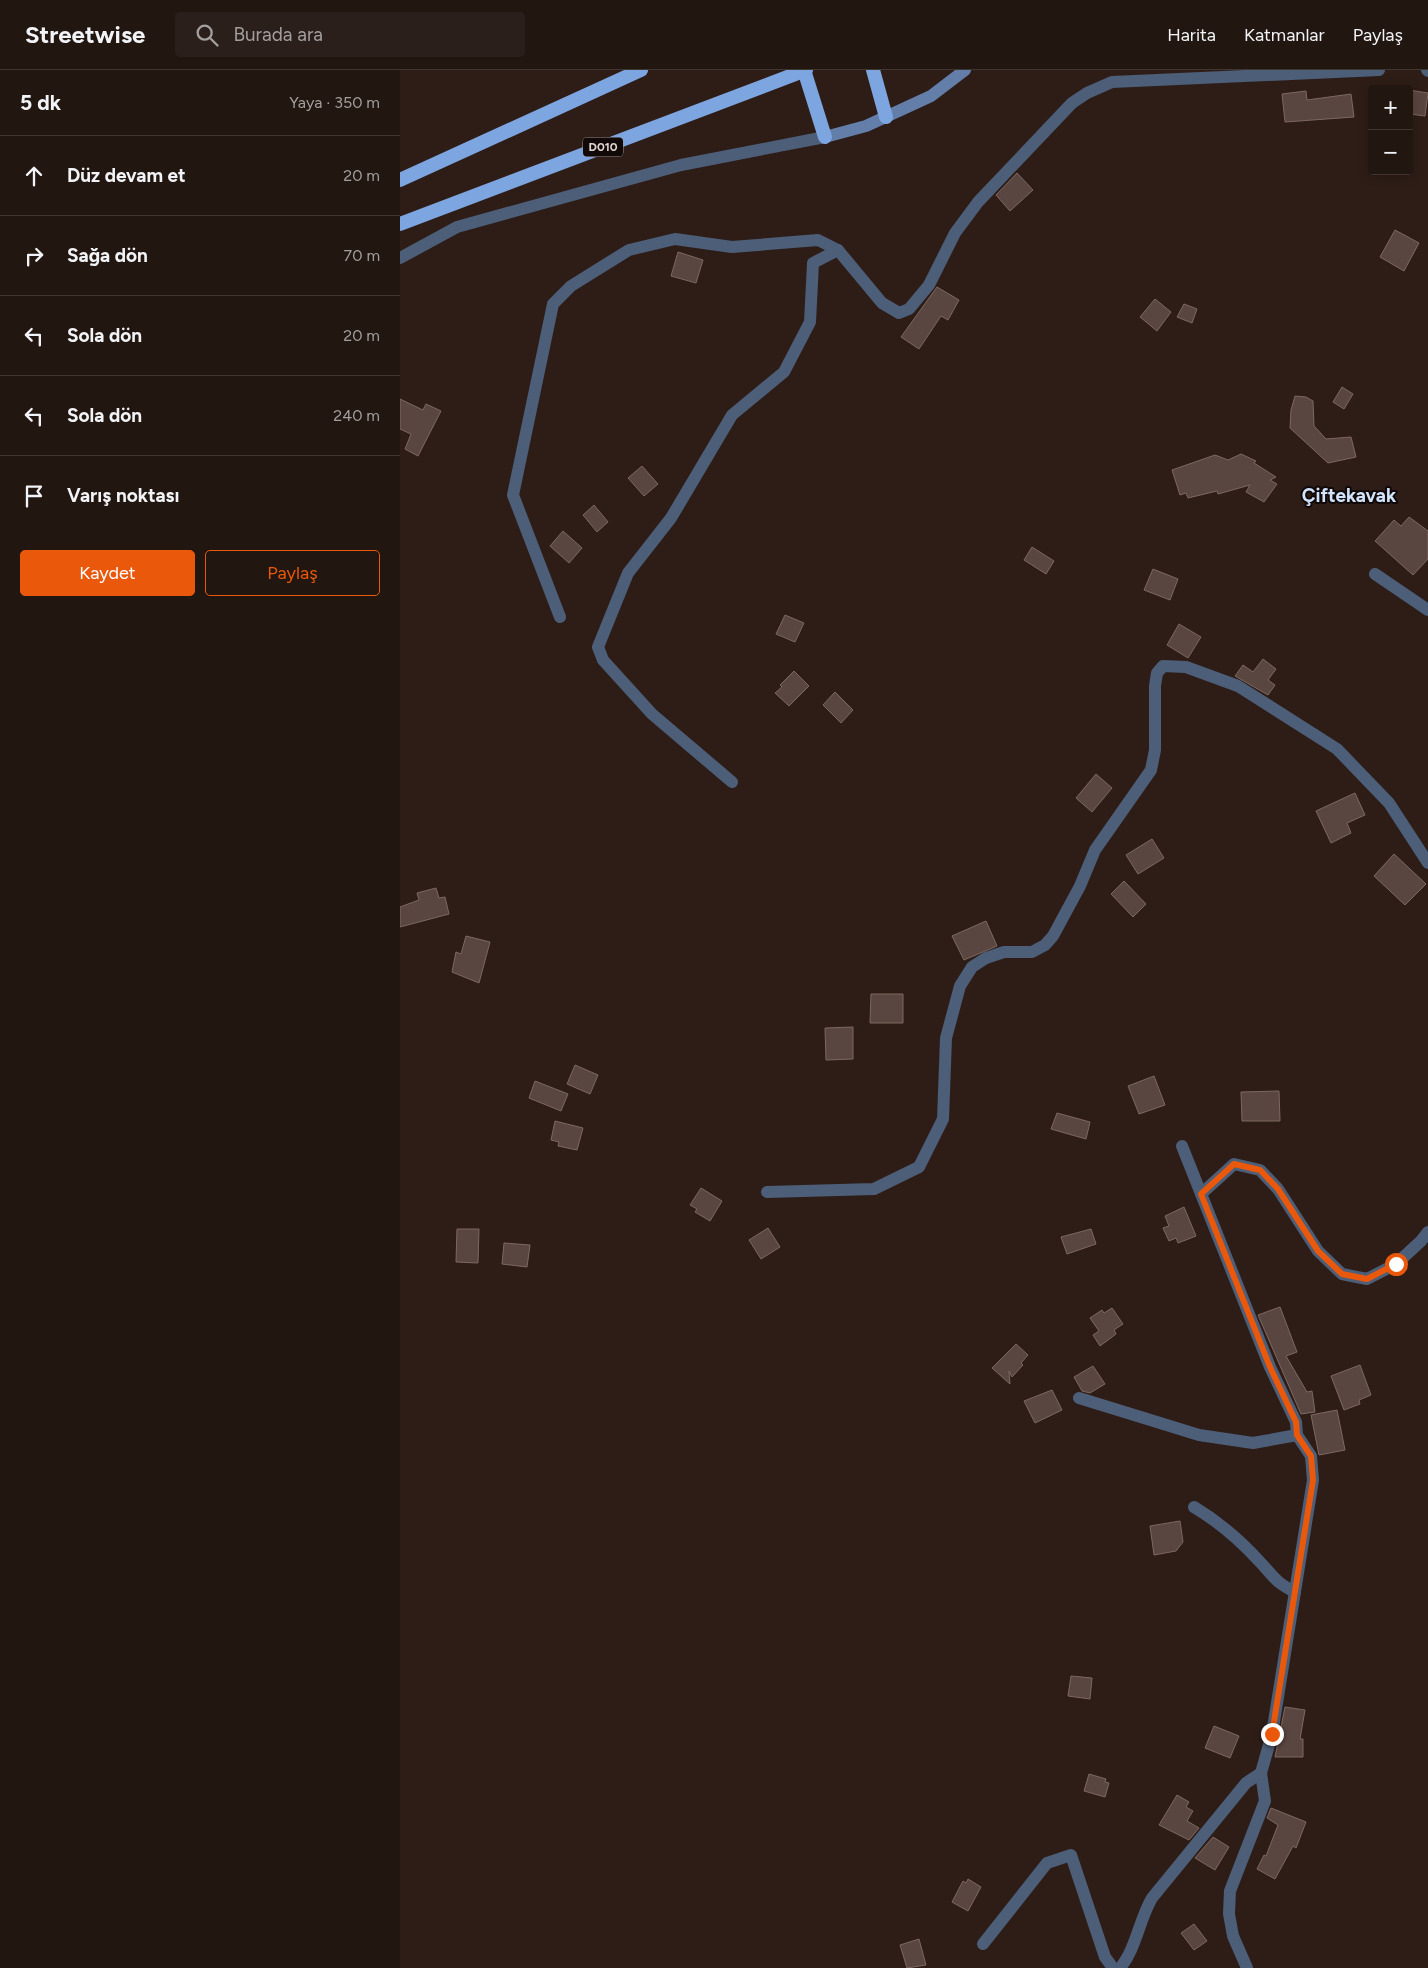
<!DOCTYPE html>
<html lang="tr">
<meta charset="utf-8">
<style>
:root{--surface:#221611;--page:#2a1f1a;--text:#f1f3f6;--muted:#a29f9f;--line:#3f3531;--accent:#ea580c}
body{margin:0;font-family:Figtree,sans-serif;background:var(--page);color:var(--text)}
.controls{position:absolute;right:15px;top:15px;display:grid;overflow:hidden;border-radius:5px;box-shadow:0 2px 12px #0003}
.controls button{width:45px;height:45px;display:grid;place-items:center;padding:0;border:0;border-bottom:1px solid var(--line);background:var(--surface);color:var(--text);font:25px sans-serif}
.stop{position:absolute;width:15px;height:15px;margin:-11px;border:4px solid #ea580c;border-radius:50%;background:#fff}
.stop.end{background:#ea580c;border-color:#fff;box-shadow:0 1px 5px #0008}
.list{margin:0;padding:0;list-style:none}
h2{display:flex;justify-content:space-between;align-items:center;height:65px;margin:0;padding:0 20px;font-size:21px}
h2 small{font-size:16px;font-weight:400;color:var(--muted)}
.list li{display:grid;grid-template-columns:32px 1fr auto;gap:15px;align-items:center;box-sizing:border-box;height:80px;padding:0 20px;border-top:1px solid var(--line)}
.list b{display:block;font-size:19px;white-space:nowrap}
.list em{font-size:16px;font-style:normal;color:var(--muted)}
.actions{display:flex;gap:10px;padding:15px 20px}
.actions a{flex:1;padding:11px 0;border:1px solid var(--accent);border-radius:5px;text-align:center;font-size:18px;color:var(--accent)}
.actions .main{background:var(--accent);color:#fff}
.icon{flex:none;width:28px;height:28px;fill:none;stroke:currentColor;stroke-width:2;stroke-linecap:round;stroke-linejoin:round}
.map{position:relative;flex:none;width:1028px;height:1898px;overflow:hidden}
header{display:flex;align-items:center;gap:30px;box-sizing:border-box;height:70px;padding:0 25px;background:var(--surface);border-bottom:1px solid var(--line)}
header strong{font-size:24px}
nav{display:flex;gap:28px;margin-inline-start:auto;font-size:18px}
.search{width:350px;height:45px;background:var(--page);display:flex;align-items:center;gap:12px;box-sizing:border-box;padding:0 18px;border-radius:5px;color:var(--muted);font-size:19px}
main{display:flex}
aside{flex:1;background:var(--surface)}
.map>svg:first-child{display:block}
.building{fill:#5a4640;stroke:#7d6861}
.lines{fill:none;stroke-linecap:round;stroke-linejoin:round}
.minor{stroke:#4c5e78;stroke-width:12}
.tertiary{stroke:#4c5e78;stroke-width:12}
.secondary{stroke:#637fa9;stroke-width:12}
.trunk{stroke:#7da5e0;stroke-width:14}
.route{stroke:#ea580c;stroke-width:6}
.labels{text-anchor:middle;stroke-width:4;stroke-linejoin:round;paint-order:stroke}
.shield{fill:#100907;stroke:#a29794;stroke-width:1}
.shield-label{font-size:12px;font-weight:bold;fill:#e0d4d0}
.district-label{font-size:19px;font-weight:bold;fill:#d1e3fd;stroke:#100907}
</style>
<header>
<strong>Streetwise</strong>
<div class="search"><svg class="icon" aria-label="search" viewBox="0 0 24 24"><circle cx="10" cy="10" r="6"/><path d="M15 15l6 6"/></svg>Burada ara</div>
<nav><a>Harita</a><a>Katmanlar</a><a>Paylaş</a></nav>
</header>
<main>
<aside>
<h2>5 dk<small>Yaya · 350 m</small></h2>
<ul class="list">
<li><svg class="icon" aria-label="ahead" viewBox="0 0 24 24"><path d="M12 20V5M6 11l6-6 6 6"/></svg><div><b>Düz devam et</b></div><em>20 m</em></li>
<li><svg class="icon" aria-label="right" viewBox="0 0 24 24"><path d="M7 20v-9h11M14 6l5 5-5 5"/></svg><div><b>Sağa dön</b></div><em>70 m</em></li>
<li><svg class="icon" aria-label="left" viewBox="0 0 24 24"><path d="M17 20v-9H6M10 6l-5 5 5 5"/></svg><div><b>Sola dön</b></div><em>20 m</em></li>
<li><svg class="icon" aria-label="left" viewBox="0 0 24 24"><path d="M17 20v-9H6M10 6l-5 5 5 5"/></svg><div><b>Sola dön</b></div><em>240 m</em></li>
<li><svg class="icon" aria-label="arrive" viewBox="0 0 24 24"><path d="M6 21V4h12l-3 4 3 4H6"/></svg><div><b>Varış noktası</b></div></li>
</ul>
<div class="actions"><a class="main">Kaydet</a><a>Paylaş</a></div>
</aside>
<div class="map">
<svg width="1028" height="1898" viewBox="0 0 1028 1898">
<rect width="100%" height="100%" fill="#2e1d17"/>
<g class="building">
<polygon points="1009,20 1028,23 1025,46 1009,44"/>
<polygon points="906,21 907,30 951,24 954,47 885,52 882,24"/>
<polygon points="617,103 633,120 610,141 596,125"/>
<polygon points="995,160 1019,173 1004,201 980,187"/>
<polygon points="278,182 303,190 296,213 271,206"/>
<polygon points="537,217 559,230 548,250 541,246 519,279 501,267"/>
<polygon points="755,229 771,242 757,261 740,247"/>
<polygon points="784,234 797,239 792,253 777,247"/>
<polygon points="942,317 953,324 944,339 933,332"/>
<polygon points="895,326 906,327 913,331 914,356 926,369 951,367 956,387 928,393 890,358 891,340"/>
<polygon points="0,329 23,340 26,334 41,341 18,386 5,379 11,364 0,359"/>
<polygon points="841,384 856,391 854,393 876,407 870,410 877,414 864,432 846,422 850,415 818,424 817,421 788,428 786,423 780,425 772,400 815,385 828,390"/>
<polygon points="242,396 258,414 244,426 228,408"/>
<polygon points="194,435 208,452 197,462 183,445"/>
<polygon points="1009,447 1028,461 1028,489 1013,505 975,471 994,450 1001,456"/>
<polygon points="163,461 182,478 169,493 150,476"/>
<polygon points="632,477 654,491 646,504 624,490"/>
<polygon points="753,499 778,509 770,530 744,520"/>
<polygon points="385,545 404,553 395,572 376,564"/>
<polygon points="779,554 801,567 788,588 767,575"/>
<polygon points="863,589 876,599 868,610 875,615 868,625 835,606 843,595 853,602"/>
<polygon points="394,601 409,616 389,636 375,623 382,617 380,615"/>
<polygon points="435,622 453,640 441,653 423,635"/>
<polygon points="696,704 712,718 692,742 676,728"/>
<polygon points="955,723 965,745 947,753 951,763 931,773 916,741"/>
<polygon points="752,769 764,788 738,804 726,785"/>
<polygon points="994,784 1026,814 1005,835 974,806"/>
<polygon points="724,811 746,834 733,847 711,824"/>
<polygon points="36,818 39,828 45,827 49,844 0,857 0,837 19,830 17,823"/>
<polygon points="586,851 597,876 564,890 552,866"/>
<polygon points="66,866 90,872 79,913 52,902 56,882 61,884"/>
<polygon points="471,924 503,924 503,953 470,953"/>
<polygon points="453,957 453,989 426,990 425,958"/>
<polygon points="175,995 198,1005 190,1024 167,1014"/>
<polygon points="754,1006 765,1035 739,1044 728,1016"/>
<polygon points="135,1011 168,1024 161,1041 129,1028"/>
<polygon points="879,1021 880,1051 842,1051 841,1022"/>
<polygon points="657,1043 690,1052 686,1069 651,1059"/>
<polygon points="155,1051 183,1058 177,1080 158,1076 159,1072 151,1070"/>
<polygon points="301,1118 322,1131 310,1151 295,1142 297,1139 290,1135"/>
<polygon points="784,1137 796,1166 778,1173 776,1168 769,1171 763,1158 769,1156 765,1146"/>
<polygon points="368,1158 380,1177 361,1189 349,1170"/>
<polygon points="57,1159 79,1159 78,1193 56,1192"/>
<polygon points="691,1159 696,1174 667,1184 661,1167"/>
<polygon points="104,1173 130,1175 127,1197 102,1194"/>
<polygon points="880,1237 897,1282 886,1286 907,1322 912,1321 915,1342 901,1344 858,1245"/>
<polygon points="712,1238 723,1254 714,1260 716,1264 700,1276 693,1265 699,1261 690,1248 702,1240 704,1243"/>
<polygon points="616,1274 628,1285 621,1293 623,1295 612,1307 609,1301 610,1314 592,1298"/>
<polygon points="960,1295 971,1325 959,1330 960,1334 944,1340 931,1306"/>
<polygon points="693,1296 705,1314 690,1323 682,1321 674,1307"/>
<polygon points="652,1320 662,1340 635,1353 624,1331"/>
<polygon points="937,1340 945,1380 919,1385 911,1345"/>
<polygon points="780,1451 783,1472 776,1481 754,1485 750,1456"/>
<polygon points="671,1606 692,1608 690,1629 668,1626"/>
<polygon points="885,1637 905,1640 900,1669 903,1669 903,1687 875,1687"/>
<polygon points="814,1656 839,1666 830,1688 805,1678"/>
<polygon points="689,1704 706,1709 705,1712 709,1713 705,1727 684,1721"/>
<polygon points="777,1725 789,1732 786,1737 793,1741 787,1751 799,1758 789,1770 759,1755"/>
<polygon points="871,1738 906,1752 896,1778 893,1776 875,1809 857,1799 864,1785 866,1786 878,1755 867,1748"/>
<polygon points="813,1767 829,1777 815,1800 795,1788"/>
<polygon points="568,1809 581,1817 568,1841 552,1832 563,1811 566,1813"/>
<polygon points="794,1854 807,1871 794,1880 781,1863"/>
<polygon points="519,1869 526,1895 507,1898 500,1875"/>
</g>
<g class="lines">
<g class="minor">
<polyline points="1027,0 1028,1"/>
<polyline points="975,504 1028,540"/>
<polyline points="160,547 113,425 153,234 171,216 229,180 275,169 332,177 418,170 438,180 482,233 499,243 509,239 529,215 555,163 578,132 672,33 687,23 712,12 979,0"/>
<polyline points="332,712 252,644 203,590 198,577 228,503 271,448 332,345 384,302 410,252 413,193 438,180"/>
<polyline points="782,1076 870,1297 896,1352 897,1365 911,1386 913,1410 872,1664 861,1703 865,1731 830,1821 829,1844 833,1866 847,1898"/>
<polyline points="367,1122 474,1119 519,1097 543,1049 546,968 560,916 572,897 586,888 604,882 632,882 645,875 653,866 680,816 695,780 751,700 755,680 755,616 757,603 763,596 786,597 838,616 937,679 989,733 1028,793"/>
<polyline points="801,1124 834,1094 860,1100 878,1119 918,1181 942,1204 967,1209 996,1194 1021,1171 1028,1162"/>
<polyline points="679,1328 799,1365 853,1373 897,1365"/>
<path d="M794,1437c25,15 46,33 66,55 15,16 15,20 35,30"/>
<polyline points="583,1874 647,1793 671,1785 705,1887 713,1898"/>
<path d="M720,1898c16,-19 19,-48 32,-70l94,-115 15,-10"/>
</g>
<polyline class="tertiary" points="0,188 57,157 281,95 425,67"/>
<polyline class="secondary" points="425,67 466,56 531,26 565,0"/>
<g class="trunk">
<polyline points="404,0 425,67"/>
<polyline points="473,0 486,47"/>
<polyline points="0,110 241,0"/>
<polyline points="0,154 406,0"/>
</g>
</g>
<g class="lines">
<polyline class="route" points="872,1664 913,1410 911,1386 897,1365 896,1352 870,1297 801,1124 834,1094 860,1100 878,1119 918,1181 942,1204 967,1209 996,1194"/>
</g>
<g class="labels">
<rect class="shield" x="183" y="67.5" width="40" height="19" rx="4"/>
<g class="shield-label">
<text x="203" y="81">D010</text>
</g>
<g class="district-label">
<text x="949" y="432">Çiftekavak</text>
</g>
</g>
</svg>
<div class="controls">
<button>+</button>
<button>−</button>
</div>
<div class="stop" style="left:996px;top:1194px"></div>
<div class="stop end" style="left:872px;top:1664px"></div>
</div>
</main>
